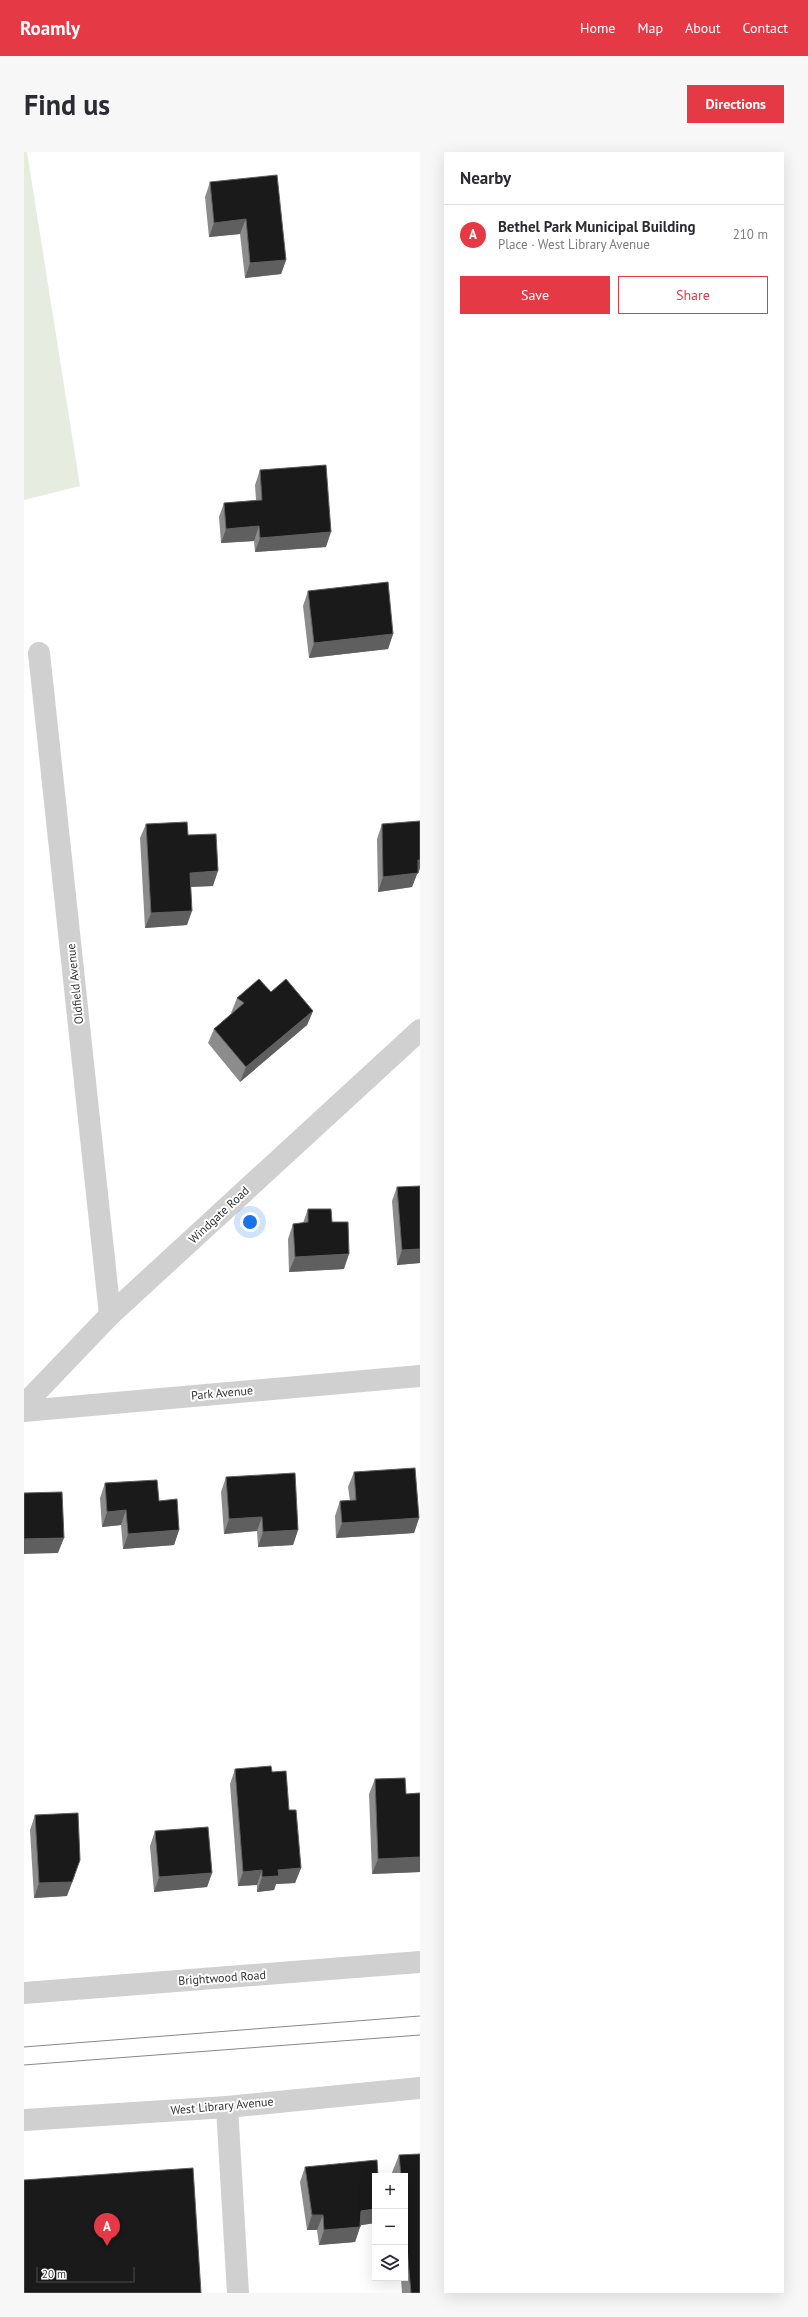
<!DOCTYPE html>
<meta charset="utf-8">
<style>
:root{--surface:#fff;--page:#f7f7f7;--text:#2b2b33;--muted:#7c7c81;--line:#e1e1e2;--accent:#e63946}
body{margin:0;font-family:"PT Sans",sans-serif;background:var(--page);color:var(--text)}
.controls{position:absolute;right:12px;bottom:12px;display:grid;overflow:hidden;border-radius:0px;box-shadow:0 4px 16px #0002}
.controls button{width:36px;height:36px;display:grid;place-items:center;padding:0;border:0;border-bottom:1px solid var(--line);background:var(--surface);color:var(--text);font:20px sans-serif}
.scale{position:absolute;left:12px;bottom:10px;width:99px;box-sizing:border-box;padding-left:4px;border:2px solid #333;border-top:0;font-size:11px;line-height:14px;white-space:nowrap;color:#333;-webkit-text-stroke:3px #fff;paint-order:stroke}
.you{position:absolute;left:226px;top:1070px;width:14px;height:14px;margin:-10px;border:3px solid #fff;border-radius:50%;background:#1a73e8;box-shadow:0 0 0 6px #1a73e833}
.badge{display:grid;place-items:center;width:26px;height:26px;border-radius:50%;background:var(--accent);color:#fff;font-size:13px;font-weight:700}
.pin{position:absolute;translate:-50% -33px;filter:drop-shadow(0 1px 2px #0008)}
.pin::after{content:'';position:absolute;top:21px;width:14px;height:12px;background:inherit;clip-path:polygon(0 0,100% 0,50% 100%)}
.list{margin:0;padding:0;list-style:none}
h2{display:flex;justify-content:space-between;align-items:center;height:52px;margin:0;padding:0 16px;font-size:17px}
h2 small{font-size:13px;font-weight:400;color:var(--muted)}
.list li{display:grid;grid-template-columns:26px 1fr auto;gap:12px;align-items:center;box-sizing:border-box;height:60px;padding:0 16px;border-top:1px solid var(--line)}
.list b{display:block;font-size:15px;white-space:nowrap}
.list p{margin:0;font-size:13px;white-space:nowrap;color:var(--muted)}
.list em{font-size:13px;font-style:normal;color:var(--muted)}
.actions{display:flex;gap:8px;padding:12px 16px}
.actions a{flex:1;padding:9px 0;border:1px solid var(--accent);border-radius:0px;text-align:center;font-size:14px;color:var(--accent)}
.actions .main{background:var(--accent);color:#fff}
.icon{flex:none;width:22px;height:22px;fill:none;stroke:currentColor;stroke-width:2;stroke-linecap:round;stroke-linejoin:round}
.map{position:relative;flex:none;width:396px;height:2141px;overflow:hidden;border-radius:0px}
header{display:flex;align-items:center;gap:24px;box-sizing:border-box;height:56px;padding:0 20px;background:var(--accent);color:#fff}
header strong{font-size:19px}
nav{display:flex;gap:22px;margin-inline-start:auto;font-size:14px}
.intro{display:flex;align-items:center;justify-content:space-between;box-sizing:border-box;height:96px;padding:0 24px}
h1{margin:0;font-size:28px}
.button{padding:10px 18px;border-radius:0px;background:var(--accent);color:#fff;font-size:14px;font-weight:700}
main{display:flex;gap:24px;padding:0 24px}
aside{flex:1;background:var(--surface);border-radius:0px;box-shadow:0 4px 16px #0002}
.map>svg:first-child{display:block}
.green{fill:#e6ecdf}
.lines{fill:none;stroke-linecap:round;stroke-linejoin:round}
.minor{stroke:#d0d0d0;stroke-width:22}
.tram{stroke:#888;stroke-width:1}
.wall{fill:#8c8c8c}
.shaded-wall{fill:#5f5f5f}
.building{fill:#1a1a1a;stroke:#5f5f5f}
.labels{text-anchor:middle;stroke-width:4;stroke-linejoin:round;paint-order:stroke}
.street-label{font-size:12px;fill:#333;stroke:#fff}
</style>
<header>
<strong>Roamly</strong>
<nav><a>Home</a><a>Map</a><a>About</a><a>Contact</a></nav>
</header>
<div class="intro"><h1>Find us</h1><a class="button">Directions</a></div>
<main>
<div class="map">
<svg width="396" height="2141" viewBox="0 0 396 2141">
<rect width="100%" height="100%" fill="#fff"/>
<polygon class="green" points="0,0 3,0 56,334 0,348"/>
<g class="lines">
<g class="minor">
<polyline points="15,501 86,1163"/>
<polyline points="0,1253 86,1163 396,878"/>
<polyline points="0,1259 396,1224"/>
<polyline points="0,1841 396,1810"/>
<polyline points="203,1955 214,2141"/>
<polyline points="0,1968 203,1955 396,1936"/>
</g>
<g class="tram">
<polyline points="0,1895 396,1864"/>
<polyline points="0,1913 396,1883"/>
</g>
</g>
<g class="wall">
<polygon points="186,30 262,108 257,122 221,126 216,82 185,85 181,45"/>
<polygon points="236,318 302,395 231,400 230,389 197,391 195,365 200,351 232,348 231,333"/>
<polygon points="284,439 369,482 364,497 285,506 279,454"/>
<polygon points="122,672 164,683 189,734 167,735 163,773 121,776 116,686"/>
<polygon points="358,672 394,722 393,722 388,735 354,740 353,687"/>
<polygon points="247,840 289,859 283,873 216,930 184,891 190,877 208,861 207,861 213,846"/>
<polygon points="373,1035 396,1111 373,1113 368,1049"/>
<polygon points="284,1057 308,1070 320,1117 265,1120 264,1087 269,1072 279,1071"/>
<polygon points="330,1320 395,1366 390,1381 312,1386 311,1364 316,1349 326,1349 324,1335"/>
<polygon points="202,1325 274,1378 269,1393 234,1395 233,1379 200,1382 197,1340"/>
<polygon points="81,1331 135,1349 155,1378 150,1393 99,1397 97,1373 78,1375 76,1346"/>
<polygon points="211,1617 248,1620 265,1658 277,1716 271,1731 252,1732 250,1738 233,1740 233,1733 214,1734 206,1632"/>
<polygon points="351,1627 382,1642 396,1641 396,1720 348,1722 345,1642"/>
<polygon points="11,1663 43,1744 10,1746 6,1678"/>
<polygon points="131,1679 188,1721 183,1735 130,1740 126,1694"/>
<polygon points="396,2002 396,2141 378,2141 377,2126 381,2126 381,2024 367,2024 367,2023 375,2003"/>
<polygon points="281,2015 351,2071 337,2073 336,2075 331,2090 295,2093 293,2078 283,2078 276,2030"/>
</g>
<g class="shaded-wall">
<polygon points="222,67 216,82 185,85 190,71"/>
<polygon points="262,108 257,122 221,126 226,111"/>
<polygon points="235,374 230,389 197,391 202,377"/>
<polygon points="307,380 302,395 231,400 236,386"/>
<polygon points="369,482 364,497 285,506 290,491"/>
<polygon points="394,708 396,708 396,716 394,722 393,722 388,735 354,740 359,725"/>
<polygon points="194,719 189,734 161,735 166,721"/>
<polygon points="168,759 163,773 121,776 127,761"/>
<polygon points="289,859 283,873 216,930 222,915"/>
<polygon points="396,1097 396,1111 373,1113 378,1098"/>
<polygon points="325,1102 320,1117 265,1120 271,1105"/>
<polygon points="102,1358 97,1373 78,1375 83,1360"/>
<polygon points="238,1365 233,1379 200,1382 205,1367"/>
<polygon points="395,1366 390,1381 312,1386 318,1371"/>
<polygon points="155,1378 150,1393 99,1397 104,1382"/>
<polygon points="274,1378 269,1393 234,1395 239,1380"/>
<polygon points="40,1386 34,1401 0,1402 0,1387"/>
<polygon points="396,1705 396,1720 348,1722 354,1707"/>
<polygon points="277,1716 271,1731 252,1732 250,1738 233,1740 238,1725 254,1718"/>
<polygon points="238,1718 233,1733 214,1734 219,1720"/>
<polygon points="188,1721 183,1735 130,1740 135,1725"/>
<polygon points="51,1723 43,1744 10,1746 15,1731"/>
<polygon points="351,2057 351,2071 332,2074 337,2059"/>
<polygon points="288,2063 299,2063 293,2078 283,2078"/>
<polygon points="336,2075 331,2090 295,2093 300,2078"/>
</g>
<g class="building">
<polygon points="253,23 262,108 226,111 222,67 190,71 186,30"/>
<polygon points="302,313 307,380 236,386 235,374 202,377 200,351 238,348 236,318"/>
<polygon points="364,430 369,482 290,491 284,439"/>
<polygon points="396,669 396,708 394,708 394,721 359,725 358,672"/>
<polygon points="163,670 164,683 192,682 194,719 166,721 168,759 127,761 122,672"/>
<polygon points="235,827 247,840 262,827 289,859 222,915 190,877 220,851 213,846"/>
<polygon points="396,1034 396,1097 378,1098 373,1035"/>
<polygon points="284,1057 307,1057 308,1070 324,1070 325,1102 271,1105 269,1072 284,1070"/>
<polygon points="391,1316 395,1366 318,1371 316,1349 332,1348 330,1320"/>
<polygon points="271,1321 274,1378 239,1380 238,1365 205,1367 202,1325"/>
<polygon points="133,1328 135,1349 153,1347 155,1378 104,1382 102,1358 83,1360 81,1331"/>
<polygon points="38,1340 40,1386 0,1387 0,1341"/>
<polygon points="247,1614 248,1620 262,1619 265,1658 272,1658 277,1716 254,1718 255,1724 238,1725 238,1718 219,1720 211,1617"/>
<polygon points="381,1626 382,1642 396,1641 396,1705 354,1707 351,1627"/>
<polygon points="54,1661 56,1708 48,1730 15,1731 11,1663"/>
<polygon points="184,1675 188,1721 135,1725 131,1679"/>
<polygon points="396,2002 396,2141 387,2141 381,2073 381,2024 377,2024 375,2003"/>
<polygon points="353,2008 354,2024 351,2024 351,2057 337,2059 336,2075 300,2078 299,2063 288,2063 281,2015"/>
<polygon points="169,2016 177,2141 0,2141 0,2028"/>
</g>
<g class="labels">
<g class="street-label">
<text transform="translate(51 832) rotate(-96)" y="4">Oldfield Avenue</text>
<text transform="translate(195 1063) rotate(-43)" y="4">Windgate Road</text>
<text transform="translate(198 1241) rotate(-5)" y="4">Park Avenue</text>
<text transform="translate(198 1826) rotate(-4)" y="4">Brightwood Road</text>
<text transform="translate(198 1954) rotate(-5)" y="4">West Library Avenue</text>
</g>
</g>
</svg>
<div class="controls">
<button>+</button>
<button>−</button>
<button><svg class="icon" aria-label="layers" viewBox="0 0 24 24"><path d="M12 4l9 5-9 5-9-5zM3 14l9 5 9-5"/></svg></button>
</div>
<div class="scale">20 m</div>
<div class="you"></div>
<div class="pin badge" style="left:83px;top:2094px">A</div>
</div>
<aside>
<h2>Nearby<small></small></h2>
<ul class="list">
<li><span class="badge">A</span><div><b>Bethel Park Municipal Building</b><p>Place · West Library Avenue</p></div><em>210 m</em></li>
</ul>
<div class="actions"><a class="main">Save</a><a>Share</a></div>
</aside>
</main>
